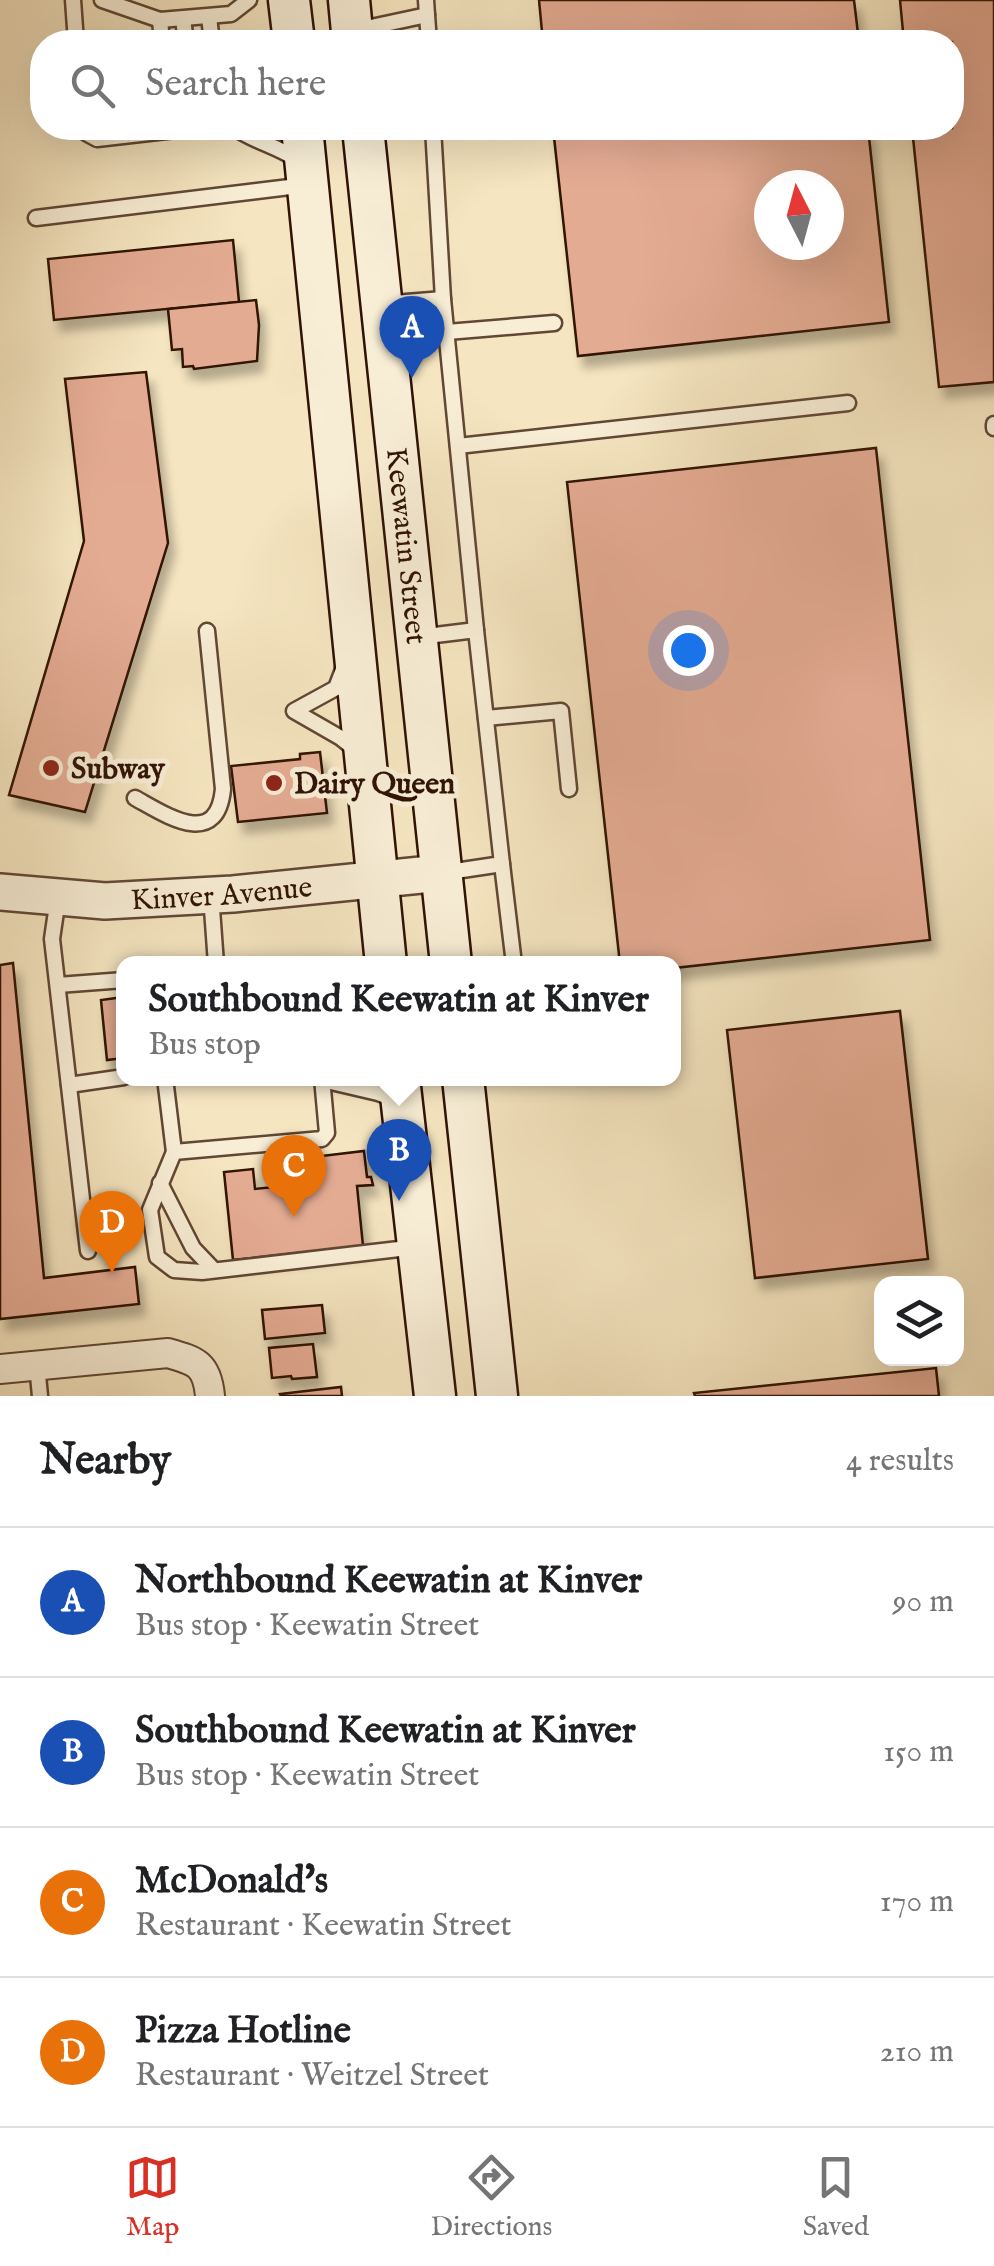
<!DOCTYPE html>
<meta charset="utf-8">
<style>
:root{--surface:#fff;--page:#f2f2f2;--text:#202124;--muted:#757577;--line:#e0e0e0;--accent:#d93025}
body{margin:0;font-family:"IM FELL English",serif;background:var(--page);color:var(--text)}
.controls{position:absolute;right:30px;bottom:30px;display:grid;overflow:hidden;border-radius:20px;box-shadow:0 10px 40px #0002}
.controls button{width:90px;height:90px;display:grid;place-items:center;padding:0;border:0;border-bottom:2px solid var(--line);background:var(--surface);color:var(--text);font:50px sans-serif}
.compass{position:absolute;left:754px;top:170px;width:90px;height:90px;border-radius:50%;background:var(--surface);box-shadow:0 10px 40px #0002;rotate:354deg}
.you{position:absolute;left:688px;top:650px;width:35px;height:35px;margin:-25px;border:8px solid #fff;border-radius:50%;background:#1a73e8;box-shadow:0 0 0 15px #1a73e833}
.badge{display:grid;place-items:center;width:65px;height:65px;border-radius:50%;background:var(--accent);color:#fff;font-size:32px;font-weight:700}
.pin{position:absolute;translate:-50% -82px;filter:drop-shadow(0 2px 5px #0008)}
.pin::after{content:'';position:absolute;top:52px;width:35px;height:30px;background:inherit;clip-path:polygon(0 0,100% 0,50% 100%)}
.popup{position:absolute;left:116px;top:956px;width:565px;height:130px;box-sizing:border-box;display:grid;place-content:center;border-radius:20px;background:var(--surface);filter:drop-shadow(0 2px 8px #0005);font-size:32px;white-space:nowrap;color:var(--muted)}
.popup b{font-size:38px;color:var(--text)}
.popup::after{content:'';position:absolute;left:50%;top:100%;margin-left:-20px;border:20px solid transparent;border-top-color:var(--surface)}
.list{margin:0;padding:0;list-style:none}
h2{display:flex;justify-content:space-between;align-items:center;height:130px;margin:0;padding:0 40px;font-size:42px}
h2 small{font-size:32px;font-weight:400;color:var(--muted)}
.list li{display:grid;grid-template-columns:65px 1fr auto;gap:30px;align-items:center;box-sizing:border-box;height:150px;padding:0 40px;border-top:2px solid var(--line)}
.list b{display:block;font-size:38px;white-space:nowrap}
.list p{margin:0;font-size:32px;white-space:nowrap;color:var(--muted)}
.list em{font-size:32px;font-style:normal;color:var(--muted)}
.icon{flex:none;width:55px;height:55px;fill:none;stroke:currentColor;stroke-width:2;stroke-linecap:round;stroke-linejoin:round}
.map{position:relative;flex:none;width:994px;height:1396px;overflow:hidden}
.search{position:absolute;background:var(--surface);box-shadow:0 10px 40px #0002;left:30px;right:30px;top:30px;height:110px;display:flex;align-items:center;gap:25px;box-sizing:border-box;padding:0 35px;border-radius:40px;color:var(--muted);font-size:38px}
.sheet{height:730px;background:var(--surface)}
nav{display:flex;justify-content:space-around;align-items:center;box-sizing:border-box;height:140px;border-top:2px solid var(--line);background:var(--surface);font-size:28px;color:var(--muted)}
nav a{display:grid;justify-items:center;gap:5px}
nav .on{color:var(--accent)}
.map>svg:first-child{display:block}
.building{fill:#e4ab93;stroke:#301206;stroke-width:2.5;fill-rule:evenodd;filter:url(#shadow)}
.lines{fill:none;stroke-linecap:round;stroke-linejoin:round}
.service-casing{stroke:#614734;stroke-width:19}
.minor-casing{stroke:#614734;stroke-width:32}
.tertiary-casing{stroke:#614734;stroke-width:40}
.secondary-casing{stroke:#301206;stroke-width:45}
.service{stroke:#f8eed6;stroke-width:14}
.minor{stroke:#f8eed6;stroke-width:28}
.tertiary{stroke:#f8eed6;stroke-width:35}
.secondary{stroke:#f8eed6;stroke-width:40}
.poi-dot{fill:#8f2418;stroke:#f8eed6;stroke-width:4}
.labels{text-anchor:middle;stroke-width:10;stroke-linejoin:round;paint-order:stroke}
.street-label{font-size:30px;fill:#301206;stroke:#f8eed6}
.poi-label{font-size:30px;font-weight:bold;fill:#301206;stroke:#f8eed6;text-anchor:start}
</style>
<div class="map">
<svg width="994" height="1396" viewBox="0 0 994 1396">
<defs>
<filter id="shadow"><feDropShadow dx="6" dy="11" stdDeviation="5" flood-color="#0004"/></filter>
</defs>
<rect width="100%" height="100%" fill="#f5e5c0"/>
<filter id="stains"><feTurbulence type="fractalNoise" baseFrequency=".002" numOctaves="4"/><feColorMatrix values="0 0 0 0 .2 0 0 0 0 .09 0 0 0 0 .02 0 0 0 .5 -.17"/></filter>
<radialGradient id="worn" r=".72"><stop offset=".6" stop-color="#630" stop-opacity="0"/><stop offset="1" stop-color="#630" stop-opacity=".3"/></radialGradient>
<g class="building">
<polygon points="539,0 854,0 859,42 543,42"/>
<polygon points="900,0 994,0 994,382 939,387 912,128 952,128 952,42 904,42"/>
<path d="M553,128h315l21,194 -311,34zM769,185h60v60h-60z"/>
<polygon points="233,240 239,302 54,320 48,259"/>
<polygon points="256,300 259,325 257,361 194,369 193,366 183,367 182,349 172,350 168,309"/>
<polygon points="146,372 168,543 85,812 9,795 84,541 65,379"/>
<polygon points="876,448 930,940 674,968 674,964 620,964 567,482"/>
<polygon points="320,752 327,813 238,822 231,766 300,759 300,754"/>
<polygon points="13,963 44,1278 135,1267 139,1304 0,1319 0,965"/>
<polygon points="124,997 124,1058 107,1060 101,1000"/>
<polygon points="900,1011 928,1259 755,1278 727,1030"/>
<polygon points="364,1151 367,1177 371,1177 373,1185 357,1186 363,1246 233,1260 224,1172 253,1169 255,1189 312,1183 312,1179 316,1179 313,1157"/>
<polygon points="322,1305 325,1333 265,1339 262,1310"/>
<polygon points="313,1344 317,1377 292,1379 291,1376 272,1378 269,1348"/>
<polygon points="936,1368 939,1396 695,1396 694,1393"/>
<polygon points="341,1387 342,1396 281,1396 280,1394"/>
</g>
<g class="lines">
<g class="service-casing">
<g id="service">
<polyline points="73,0 76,42"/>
<polyline points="102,0 160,20 231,14 249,0"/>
<polyline points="426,0 427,15"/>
<polyline points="209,17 212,42"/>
<polyline points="183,19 186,42"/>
<polyline points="160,20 162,42"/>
<polyline points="357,30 427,15 429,42"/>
<polyline points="84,128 86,133 97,139 193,128"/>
<path d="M235,128c18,13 42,18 61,31"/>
<polyline points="433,128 443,299"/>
<polyline points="36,218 306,185"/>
<polyline points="382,304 443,299 476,630"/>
<polyline points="447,332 554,323"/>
<polyline points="994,424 994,428"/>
<polyline points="458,446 848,403"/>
<polyline points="419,637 476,630 502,864 442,873"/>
<polyline points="344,667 336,688 294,711 341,738 356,750"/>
<polyline points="486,718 561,711 569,789"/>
<path d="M135,798c31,17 82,52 88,-9l-16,-158"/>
<polyline points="502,864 514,964"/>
<polyline points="211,895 216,964"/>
<polyline points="58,898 52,939 88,1251"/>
<polyline points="58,985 124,980"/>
<polyline points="165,1078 174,1152 322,1139 327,1133 322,1078"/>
<polyline points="337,1078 331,1082 378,1093 396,1100"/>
<polyline points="69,1085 124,1077"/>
<polyline points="174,1152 150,1210 157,1257 174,1270 202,1272 416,1247"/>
<polyline points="160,1183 193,1248 213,1269"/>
<polyline points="37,1365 40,1396"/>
</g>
</g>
<g class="minor-casing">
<path id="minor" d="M0,1369l168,-16c28,8 39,11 42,43"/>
</g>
<g class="tertiary-casing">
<g id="tertiary">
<path id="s1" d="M0,892l105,9 128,-7 208,-21"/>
</g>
</g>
<g class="secondary-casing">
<g id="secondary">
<polyline points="289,0 294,42"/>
<polyline points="349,0 353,42"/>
<polyline points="302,128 386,964"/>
<path id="s2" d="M363,128l88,836"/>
<polyline points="399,1078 435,1396"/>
<polyline points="463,1078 497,1396"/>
</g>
</g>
<use href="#service" class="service"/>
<use href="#minor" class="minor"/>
<use href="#tertiary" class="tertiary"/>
<use href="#secondary" class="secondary"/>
</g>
<g class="poi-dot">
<circle cx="51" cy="768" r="10"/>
<circle cx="274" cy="783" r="10"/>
</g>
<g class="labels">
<g class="street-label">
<text dy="10" stroke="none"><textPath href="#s2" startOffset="420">Keewatin Street</textPath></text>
<text dy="10" stroke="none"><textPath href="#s1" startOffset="222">Kinver Avenue</textPath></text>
</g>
<g class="poi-label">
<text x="71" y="778">Subway</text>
<text x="294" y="793">Dairy Queen</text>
</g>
</g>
<rect width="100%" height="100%" filter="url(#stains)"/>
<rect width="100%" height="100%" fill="url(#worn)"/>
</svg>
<div class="controls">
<button><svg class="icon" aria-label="layers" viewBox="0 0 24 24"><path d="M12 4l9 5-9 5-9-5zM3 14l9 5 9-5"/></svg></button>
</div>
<svg class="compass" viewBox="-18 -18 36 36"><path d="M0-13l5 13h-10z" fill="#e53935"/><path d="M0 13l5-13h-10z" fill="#757577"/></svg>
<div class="you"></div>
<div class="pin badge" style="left:412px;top:378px;background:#1a4fb4">A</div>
<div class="pin badge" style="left:399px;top:1201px;background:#1a4fb4">B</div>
<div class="popup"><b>Southbound Keewatin at Kinver</b>Bus stop</div>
<div class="pin badge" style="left:294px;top:1217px;background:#e8710a">C</div>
<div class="pin badge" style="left:112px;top:1273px;background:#e8710a">D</div>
<div class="search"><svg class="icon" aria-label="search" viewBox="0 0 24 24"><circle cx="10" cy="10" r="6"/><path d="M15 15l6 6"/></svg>Search here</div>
</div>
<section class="sheet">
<h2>Nearby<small>4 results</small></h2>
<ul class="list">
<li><span class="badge" style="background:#1a4fb4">A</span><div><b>Northbound Keewatin at Kinver</b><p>Bus stop · Keewatin Street</p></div><em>90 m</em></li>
<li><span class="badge" style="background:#1a4fb4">B</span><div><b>Southbound Keewatin at Kinver</b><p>Bus stop · Keewatin Street</p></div><em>150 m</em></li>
<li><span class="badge" style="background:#e8710a">C</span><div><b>McDonald's</b><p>Restaurant · Keewatin Street</p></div><em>170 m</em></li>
<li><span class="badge" style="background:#e8710a">D</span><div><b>Pizza Hotline</b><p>Restaurant · Weitzel Street</p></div><em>210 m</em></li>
</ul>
</section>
<nav>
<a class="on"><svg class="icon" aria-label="map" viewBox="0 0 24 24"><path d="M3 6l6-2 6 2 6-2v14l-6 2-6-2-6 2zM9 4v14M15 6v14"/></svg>Map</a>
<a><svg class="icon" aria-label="directions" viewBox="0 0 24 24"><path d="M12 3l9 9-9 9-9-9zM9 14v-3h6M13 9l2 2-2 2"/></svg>Directions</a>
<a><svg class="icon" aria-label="saved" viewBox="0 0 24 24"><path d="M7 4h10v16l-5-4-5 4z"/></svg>Saved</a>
</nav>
